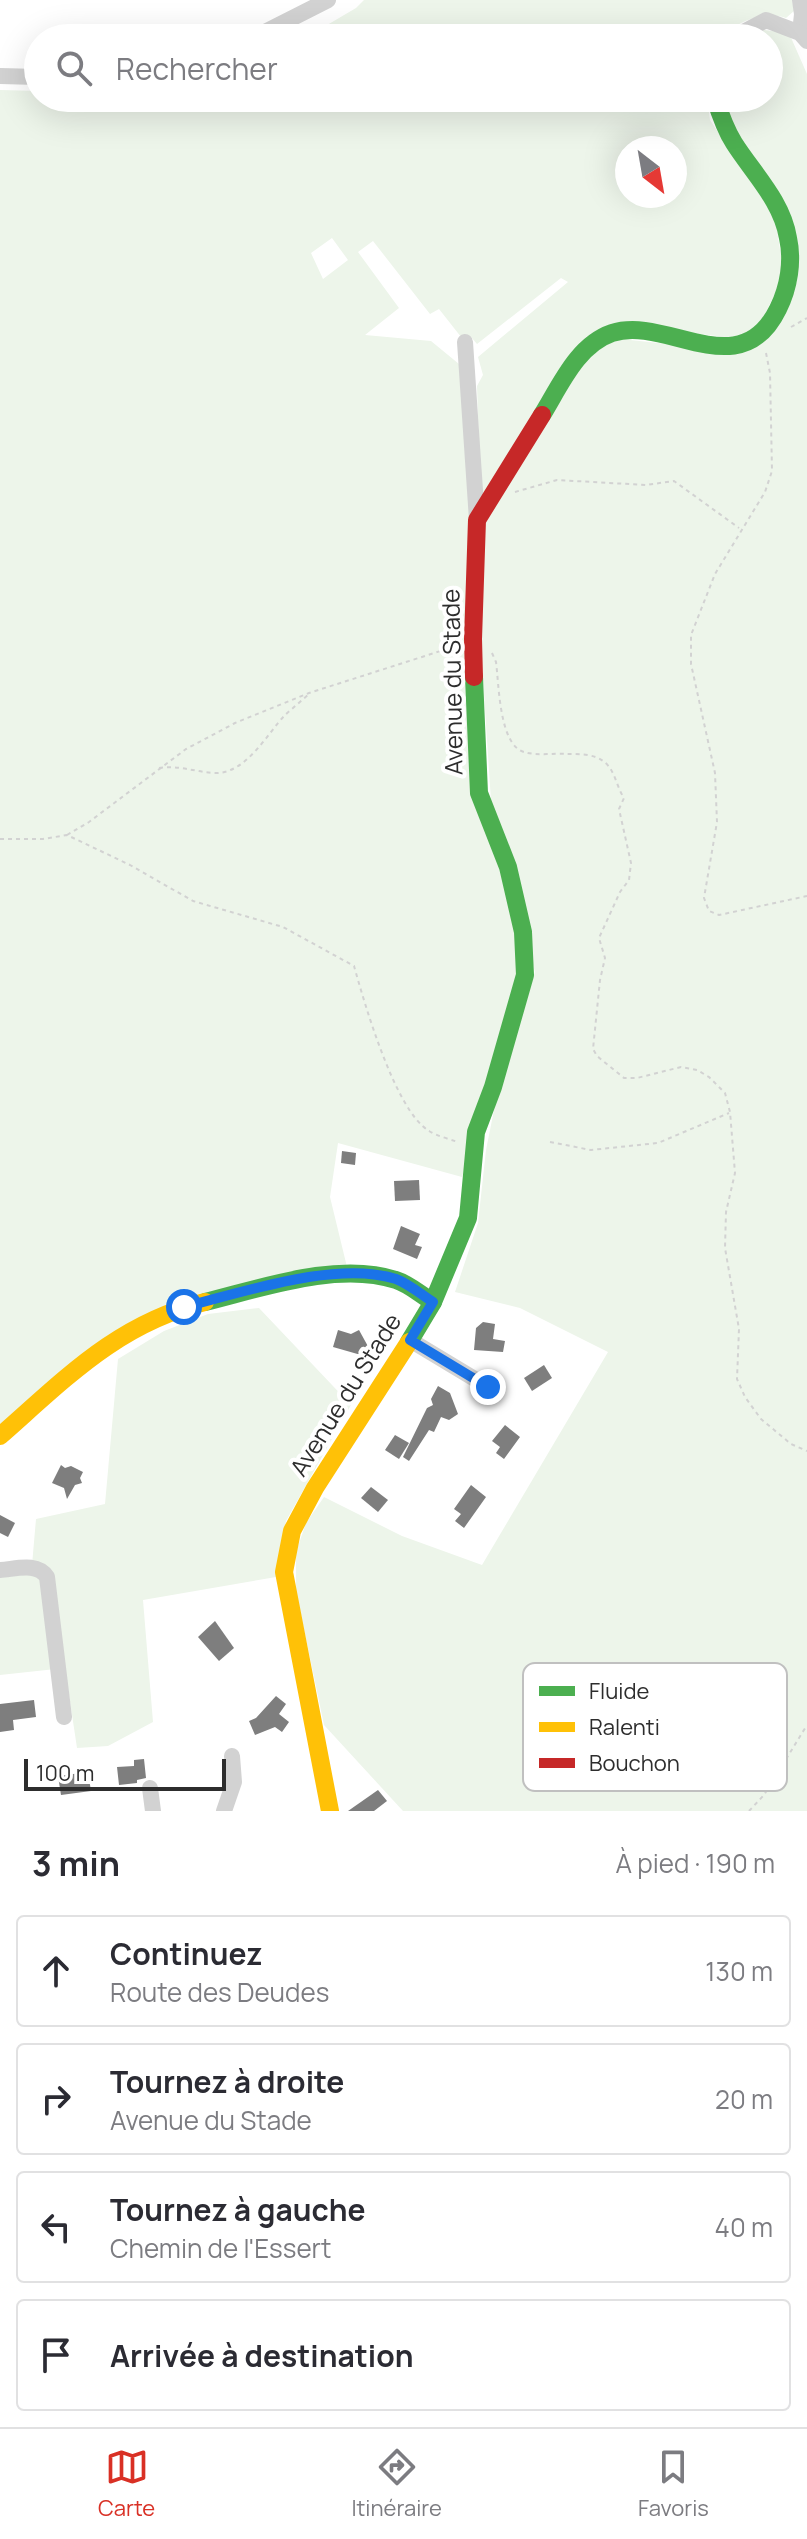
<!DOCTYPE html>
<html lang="fr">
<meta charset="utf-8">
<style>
:root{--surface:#fff;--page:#f2f2f3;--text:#2b2b33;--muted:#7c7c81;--line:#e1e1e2;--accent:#d93025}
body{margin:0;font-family:Manrope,sans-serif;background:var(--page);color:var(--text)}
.compass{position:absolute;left:615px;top:136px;width:72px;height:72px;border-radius:50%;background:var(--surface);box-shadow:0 8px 32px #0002;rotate:149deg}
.scale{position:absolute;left:24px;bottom:20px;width:202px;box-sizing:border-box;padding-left:8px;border:4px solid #2d2d2d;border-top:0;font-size:22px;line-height:28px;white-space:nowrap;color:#2d2d2d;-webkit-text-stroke:6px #fff;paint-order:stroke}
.stop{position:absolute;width:24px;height:24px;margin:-18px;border:6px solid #1a73e8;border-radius:50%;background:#fff}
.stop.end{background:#1a73e8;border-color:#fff;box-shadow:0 2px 8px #0008}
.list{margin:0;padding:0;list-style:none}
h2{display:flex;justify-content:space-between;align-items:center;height:104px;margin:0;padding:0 32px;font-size:34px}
h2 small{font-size:26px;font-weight:400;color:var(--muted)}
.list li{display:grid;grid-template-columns:52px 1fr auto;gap:24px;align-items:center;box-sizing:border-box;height:112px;margin:0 16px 16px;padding:0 16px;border:2px solid var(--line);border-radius:8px}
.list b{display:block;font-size:30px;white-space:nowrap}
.list p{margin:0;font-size:26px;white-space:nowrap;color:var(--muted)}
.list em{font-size:26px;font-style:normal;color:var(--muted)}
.icon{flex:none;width:44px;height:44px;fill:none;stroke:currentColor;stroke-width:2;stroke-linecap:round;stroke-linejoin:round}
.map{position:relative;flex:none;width:807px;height:1811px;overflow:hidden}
.search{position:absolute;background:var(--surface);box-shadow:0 8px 32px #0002;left:24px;right:24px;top:24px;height:88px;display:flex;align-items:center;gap:20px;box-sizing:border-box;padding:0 28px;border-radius:44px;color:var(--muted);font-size:30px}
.sheet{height:616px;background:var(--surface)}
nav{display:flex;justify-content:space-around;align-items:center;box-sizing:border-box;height:112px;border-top:2px solid var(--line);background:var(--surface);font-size:22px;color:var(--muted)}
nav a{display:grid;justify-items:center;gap:4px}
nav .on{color:var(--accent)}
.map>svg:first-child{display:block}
.green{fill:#edf5ea;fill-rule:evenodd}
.building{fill:#7e7e7e}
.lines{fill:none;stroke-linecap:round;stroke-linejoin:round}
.path{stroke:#d2d2d2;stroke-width:2;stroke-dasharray:4 4;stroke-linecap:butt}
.street{stroke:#d2d2d2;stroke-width:16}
.fast{stroke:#4caf50;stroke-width:18}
.slow{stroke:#ffc107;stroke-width:18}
.jam{stroke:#c62828;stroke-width:18}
.route{stroke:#1a73e8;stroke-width:10}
.labels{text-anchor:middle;stroke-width:8;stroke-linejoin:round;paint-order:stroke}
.street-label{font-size:24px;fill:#2d2d2d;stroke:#fff}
.key{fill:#fff;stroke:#c0c0c0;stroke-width:2}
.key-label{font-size:22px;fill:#2d2d2d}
</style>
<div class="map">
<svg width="807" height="1811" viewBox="0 0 807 1811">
<rect width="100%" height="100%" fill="#fff"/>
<g class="green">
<path d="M364,0h428l2,11 -8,7c-23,-7 -48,2 -64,20h-417l51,-30z"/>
<polygon points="764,30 789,33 807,74 807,1811 403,1811 324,1725 296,1591 296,1552 306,1523 324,1497 402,1536 482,1565 608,1352 520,1308 455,1292 478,1223 486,1150 498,1090 535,972 491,801 479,618 485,522 580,369 602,346 621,339 742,352 797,282 721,98 769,98 769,38 750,38"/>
<path d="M0,90l38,1v7h669l3,22 65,98 9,56 -25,53 -25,11 -121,-14 -132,180 -4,-118 6,-11 -5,-18 90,-75 -7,-4 -84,66 -6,-7 -6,5 -26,-33 -9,5 -57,-73 -15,11 41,56 -34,27 66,6 28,23 12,154 -1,211 48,204v43l-56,201 -124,-34 -8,54 17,70 -171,36 -176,125zM627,148h48v48h-48zM332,238l16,22 -25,19 -12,-26z"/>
<polygon points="259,1308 351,1405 286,1521 276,1577 143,1600 153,1722 108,1746 77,1748 65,1668 0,1675 0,1568 32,1565 36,1519 105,1504 118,1359 164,1331 208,1314"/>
</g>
<g class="building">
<polygon points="342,1151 356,1153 355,1165 341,1163"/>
<polygon points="419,1180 420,1200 395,1201 394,1181"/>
<polygon points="401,1226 420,1234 415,1245 422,1247 417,1259 393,1249"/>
<polygon points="483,1322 495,1324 493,1339 505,1341 503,1352 474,1350 476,1328"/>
<polygon points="338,1330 351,1334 359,1330 370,1350 361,1355 333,1347"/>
<polygon points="544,1365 552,1378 532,1391 524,1378"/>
<polygon points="438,1386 450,1393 458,1414 449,1420 441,1417 434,1432 429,1430 409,1461 403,1457 427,1408 433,1405 431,1399"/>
<polygon points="505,1425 520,1437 504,1459 496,1453 500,1447 492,1441"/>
<polygon points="395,1435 409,1443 399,1459 385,1450"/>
<polygon points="61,1465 65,1468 71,1466 83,1472 80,1478 82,1483 75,1485 67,1499 64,1488 52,1483"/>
<polygon points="471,1485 486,1497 464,1528 455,1521 461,1514 454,1509"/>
<polygon points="371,1487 388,1500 378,1512 361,1498"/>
<polygon points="0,1515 15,1523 8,1537 0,1533"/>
<polygon points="215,1621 234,1648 219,1661 198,1637"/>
<polygon points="276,1696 286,1704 279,1714 289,1722 282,1732 275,1727 255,1735 249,1721 256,1718"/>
<polygon points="34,1700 36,1717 13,1720 14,1730 0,1732 0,1704"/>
<polygon points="144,1759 146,1778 137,1780 137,1783 119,1785 117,1767 134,1766 134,1760"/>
<polygon points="88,1772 91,1791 61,1795 58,1776"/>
<polygon points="378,1790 387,1801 374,1811 348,1811"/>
</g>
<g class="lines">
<g class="path">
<polyline points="791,327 807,318"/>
<polyline points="766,353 770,373 772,471 765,492 715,574 691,635 691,664 715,773 717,822 704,898 709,911 719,915 807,896"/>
<polyline points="515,492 557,480 646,485 674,481 739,528"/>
<path d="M492,653l4,9c3,22 3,83 28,90 12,4 30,1 43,2 12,0 27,0 36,7 12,8 13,25 21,37l-5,11 12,54 -2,17 -9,12 -21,46 6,20 -5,22 -7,69 4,7 27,22h13l44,-11 16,3 12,7 16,16 5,19 5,61 -9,39 -1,36 14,81 -2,50 8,18 16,22 30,25 16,7"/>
<path d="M159,768c20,-3 36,4 56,5 31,1 52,-39 70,-58 8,-7 16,-14 24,-21"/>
<polyline points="67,835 89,822 186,749 235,723 309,693 453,647"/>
<path d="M0,839h43l24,-4 63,30 63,36 90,26 71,39c11,39 41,144 75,165 8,5 20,8 29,11"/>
<polyline points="550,1142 591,1150 658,1143 729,1113"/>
<polyline points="749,1811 764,1795 807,1725"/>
</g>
<g class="street">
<polyline points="800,33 802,14 800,0"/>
<polyline points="253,38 328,0"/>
<polyline points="732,38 766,20 800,33 807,41"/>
<polyline points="0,76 38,77"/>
<polyline points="465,342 477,520"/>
<polyline points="410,1340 488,1387"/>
<path d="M0,1570c16,-1 37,-8 47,7l17,140"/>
<polyline points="150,1788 153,1811"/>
<polyline points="224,1811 234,1782 232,1756"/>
</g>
<g class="fast">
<path d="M542,415c18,-29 35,-70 70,-82 55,-18 128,54 166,-24 11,-22 15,-48 10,-71 -6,-37 -35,-65 -54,-95 -9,-14 -14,-29 -19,-45"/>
<path d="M205,1302c57,-14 133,-41 191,-22 13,4 25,15 37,22"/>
<polyline points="409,1342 433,1302 468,1218 476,1132 493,1087 525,975 523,932 508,867 479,793 474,677"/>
</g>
<g class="slow">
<path d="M0,1436c65,-57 118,-113 205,-134"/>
<polyline points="330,1811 284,1572 292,1531 315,1488 409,1342"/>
</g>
<polyline class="jam" points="474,677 473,639 477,520 542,415"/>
</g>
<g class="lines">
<path class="route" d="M184,1307c60,-15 153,-47 212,-28 13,5 26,16 37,23l-23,38 78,47"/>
</g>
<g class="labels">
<g class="street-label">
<text transform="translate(453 682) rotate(-91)" y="8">Avenue du Stade</text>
<text transform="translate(346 1395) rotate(-58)" y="8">Avenue du Stade</text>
</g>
</g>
<rect x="523" y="1663" width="264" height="128" rx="12" class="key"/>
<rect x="539" y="1686" width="36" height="10" fill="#4caf50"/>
<rect x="539" y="1722" width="36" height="10" fill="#ffc107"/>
<rect x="539" y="1758" width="36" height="10" fill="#c62828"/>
<g class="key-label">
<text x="589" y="1699">Fluide</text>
<text x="589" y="1735">Ralenti</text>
<text x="589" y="1771">Bouchon</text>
</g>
</svg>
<svg class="compass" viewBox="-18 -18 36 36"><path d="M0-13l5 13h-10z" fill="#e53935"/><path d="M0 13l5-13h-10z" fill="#7c7c81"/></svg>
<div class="scale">100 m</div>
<div class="stop" style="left:184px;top:1307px"></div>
<div class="stop end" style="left:488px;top:1387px"></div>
<div class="search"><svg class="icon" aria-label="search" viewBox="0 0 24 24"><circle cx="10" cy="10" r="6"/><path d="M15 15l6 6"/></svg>Rechercher</div>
</div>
<section class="sheet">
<h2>3 min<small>À pied · 190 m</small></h2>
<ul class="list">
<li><svg class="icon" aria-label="ahead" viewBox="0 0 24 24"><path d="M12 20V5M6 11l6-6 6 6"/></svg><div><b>Continuez</b><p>Route des Deudes</p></div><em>130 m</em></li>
<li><svg class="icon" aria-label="right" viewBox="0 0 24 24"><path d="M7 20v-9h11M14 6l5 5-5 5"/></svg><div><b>Tournez à droite</b><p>Avenue du Stade</p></div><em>20 m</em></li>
<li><svg class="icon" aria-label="left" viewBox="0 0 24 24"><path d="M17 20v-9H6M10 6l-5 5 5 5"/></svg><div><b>Tournez à gauche</b><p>Chemin de l'Essert</p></div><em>40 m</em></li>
<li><svg class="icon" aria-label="arrive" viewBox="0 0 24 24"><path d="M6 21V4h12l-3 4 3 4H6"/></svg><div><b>Arrivée à destination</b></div></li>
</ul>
</section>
<nav>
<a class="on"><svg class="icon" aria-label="map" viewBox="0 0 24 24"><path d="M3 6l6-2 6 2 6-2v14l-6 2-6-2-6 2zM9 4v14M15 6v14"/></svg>Carte</a>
<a><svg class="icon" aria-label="directions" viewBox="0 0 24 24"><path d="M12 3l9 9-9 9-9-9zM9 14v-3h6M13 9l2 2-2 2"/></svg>Itinéraire</a>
<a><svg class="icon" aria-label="saved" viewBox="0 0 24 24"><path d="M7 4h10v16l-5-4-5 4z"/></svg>Favoris</a>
</nav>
